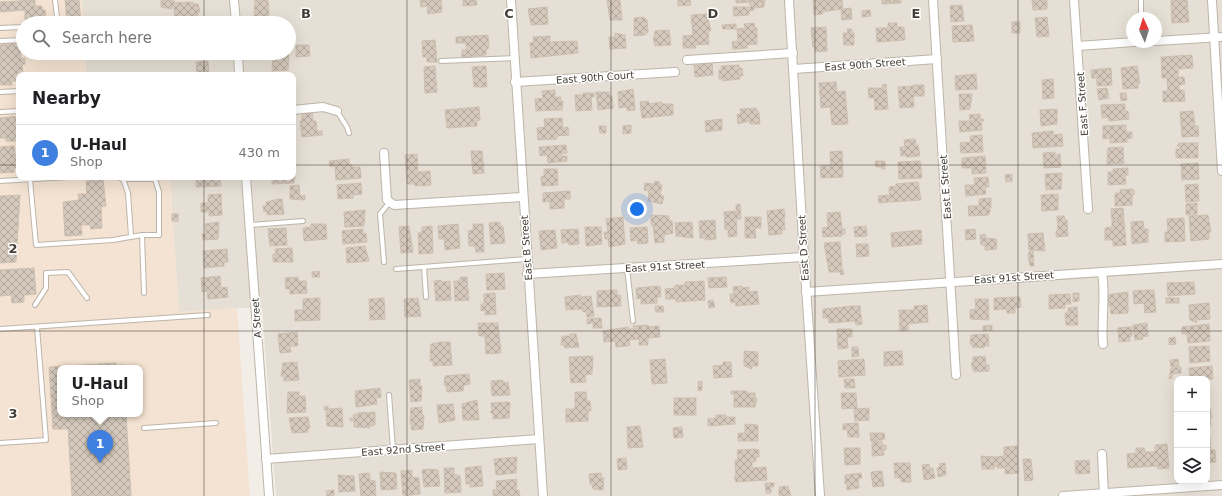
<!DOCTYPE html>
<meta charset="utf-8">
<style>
:root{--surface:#fff;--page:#f6f6f6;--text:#202124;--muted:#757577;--line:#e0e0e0;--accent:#db2777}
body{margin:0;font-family:"DejaVu Sans",sans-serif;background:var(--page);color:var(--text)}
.controls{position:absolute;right:12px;bottom:12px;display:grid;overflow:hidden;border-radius:8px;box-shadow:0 4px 16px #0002}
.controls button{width:36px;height:36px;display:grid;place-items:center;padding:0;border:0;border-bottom:1px solid var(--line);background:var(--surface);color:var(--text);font:20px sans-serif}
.compass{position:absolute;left:1126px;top:12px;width:36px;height:36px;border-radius:50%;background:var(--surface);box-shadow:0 4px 16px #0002;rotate:356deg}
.you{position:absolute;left:637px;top:209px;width:14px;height:14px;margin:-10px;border:3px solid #fff;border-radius:50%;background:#1a73e8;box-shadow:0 0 0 6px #1a73e833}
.badge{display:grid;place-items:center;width:26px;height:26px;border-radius:50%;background:var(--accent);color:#fff;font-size:13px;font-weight:700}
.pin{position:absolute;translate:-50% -33px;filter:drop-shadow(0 1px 2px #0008)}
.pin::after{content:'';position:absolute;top:21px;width:14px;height:12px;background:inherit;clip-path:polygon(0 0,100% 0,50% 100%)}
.popup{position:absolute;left:57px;top:365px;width:86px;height:52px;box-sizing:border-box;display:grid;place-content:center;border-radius:8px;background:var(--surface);filter:drop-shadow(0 1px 3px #0005);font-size:13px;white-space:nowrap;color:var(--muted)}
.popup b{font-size:15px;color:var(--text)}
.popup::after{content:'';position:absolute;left:50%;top:100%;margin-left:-8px;border:8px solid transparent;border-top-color:var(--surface)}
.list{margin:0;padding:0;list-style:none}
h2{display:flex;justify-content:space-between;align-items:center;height:52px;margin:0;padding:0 16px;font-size:17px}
h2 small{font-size:13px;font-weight:400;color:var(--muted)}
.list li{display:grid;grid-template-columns:26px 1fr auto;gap:12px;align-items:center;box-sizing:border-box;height:56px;padding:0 16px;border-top:1px solid var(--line)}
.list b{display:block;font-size:15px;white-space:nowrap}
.list p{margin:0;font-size:13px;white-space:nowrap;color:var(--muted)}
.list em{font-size:13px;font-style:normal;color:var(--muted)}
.icon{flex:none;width:22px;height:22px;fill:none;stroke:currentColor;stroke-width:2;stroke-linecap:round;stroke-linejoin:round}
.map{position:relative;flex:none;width:1222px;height:496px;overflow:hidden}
.search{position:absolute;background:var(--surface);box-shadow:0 4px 16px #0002;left:16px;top:16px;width:280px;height:44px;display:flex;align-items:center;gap:10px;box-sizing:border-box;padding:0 14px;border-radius:22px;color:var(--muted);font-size:15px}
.panel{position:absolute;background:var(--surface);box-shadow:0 4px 16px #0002;left:16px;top:72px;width:280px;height:108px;border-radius:8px}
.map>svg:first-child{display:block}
.residential{fill:#e6dfd5;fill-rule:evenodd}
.commercial{fill:#f4e3d2;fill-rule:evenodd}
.building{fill:url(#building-cross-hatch);stroke:#cec0b0}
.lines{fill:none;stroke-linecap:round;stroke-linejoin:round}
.lane-casing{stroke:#bdb5a9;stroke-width:6}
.street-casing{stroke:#bdb5a9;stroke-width:10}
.lane{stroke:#fff;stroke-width:4}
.street{stroke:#fff;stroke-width:8}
.grid{fill:none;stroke:#453e36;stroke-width:1;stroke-opacity:0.55}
.labels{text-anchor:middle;stroke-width:3;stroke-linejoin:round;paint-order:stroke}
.street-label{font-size:10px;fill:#453e36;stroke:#fff}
.grid-label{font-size:13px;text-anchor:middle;font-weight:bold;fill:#453e36;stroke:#fff;stroke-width:3;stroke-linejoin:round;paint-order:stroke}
</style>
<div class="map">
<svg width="1222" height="496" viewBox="0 0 1222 496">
<defs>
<pattern id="building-cross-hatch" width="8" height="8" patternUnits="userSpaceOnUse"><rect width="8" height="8" fill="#d4c9bc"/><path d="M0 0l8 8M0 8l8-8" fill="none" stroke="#aea59a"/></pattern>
</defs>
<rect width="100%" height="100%" fill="#f2eee7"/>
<path class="residential" d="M82,0h1140v496h-946l-14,-189 -83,5 -9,-135h123v-102h-207l-1,-22h204v-30h-206zM1132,18h24v24h-24zM1177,379h30v102h-30z"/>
<path class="commercial" d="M0,0h82l1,23h-60v30h62l1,22h-67v102h151l9,135 58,-4 13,188h-250zM60,368h80v46h-80z"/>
<g class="building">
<polygon points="35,0 35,6 42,6 42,10 45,10 46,20 25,22 25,10 0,12 0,2"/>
<polygon points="65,0 79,0 81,23 67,23"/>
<polygon points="161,0 174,0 175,3 193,2 193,4 198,4 200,12 198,12 198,16 193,16 193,19 190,19 190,17 175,18 174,6 172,7 172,9 161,7"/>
<polygon points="255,0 268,0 269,18 254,19"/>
<polygon points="420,0 441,0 442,12 428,14 427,6 421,7"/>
<polygon points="463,0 476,0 477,5 463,6"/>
<polygon points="607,0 620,0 622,20 610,20"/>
<polygon points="678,0 690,0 691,5 678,6"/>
<polygon points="736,0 765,0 765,2 764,2 764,7 754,8 754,10 749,11 749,15 734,16 733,7 751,7 749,2 736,3"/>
<polygon points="813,0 842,0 843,9 851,8 852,19 842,20 841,9 822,12 823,14 814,15"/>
<polygon points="882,0 901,0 901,3 882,4"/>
<polygon points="1032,0 1047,0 1047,9 1033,10"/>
<polygon points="1171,0 1187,0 1189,22 1172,23"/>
<polygon points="962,5 964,21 951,22 950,6"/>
<polygon points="547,7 548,24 531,25 528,9"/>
<polygon points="870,10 871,16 862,17 862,11"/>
<polygon points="707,14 711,31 708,31 709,44 695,45 696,48 683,48 683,36 693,35 691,15"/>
<polygon points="644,17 647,20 648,32 645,35 634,36 634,18"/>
<polygon points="1047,17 1049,36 1037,37 1035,18"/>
<rect x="1012" y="22" width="8" height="11"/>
<polygon points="754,23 755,28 757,28 757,44 747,45 747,48 733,49 732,42 738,41 737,29 745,28 744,24"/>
<polygon points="888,23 897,23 897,27 904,27 905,40 877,42 876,28 888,28"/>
<polygon points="736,24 736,29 723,29 722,25"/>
<polygon points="972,25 974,41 953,42 952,26"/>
<polygon points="826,27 827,51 815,52 815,47 813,47 811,28"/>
<polygon points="847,29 852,29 852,33 854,33 854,45 844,45 843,33 848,33"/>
<polygon points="669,30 671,45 655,46 653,38 654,38 655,31"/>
<polygon points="615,33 625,35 626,48 610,49 609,37 615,37"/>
<polygon points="488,35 489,45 488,49 486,49 486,55 462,57 462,50 466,50 466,43 456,43 456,37"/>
<polygon points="550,36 550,42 577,41 578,53 531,58 530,43 534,42 533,37"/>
<polygon points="435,40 437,62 427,62 427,57 423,57 422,41"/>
<polygon points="20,43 21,59 25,58 25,64 22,65 23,75 19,75 19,81 11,81 12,85 0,85 0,45"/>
<polygon points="296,45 309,45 310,56 296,57"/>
<polygon points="176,53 187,53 187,58 176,59"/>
<polygon points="273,53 289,53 288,70 272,71"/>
<polygon points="1192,55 1193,68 1178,69 1178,77 1184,77 1185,84 1179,85 1179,90 1184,90 1185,101 1163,102 1163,91 1168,91 1167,78 1162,78 1161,57"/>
<polygon points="208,61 209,75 197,75 196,62"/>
<polygon points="712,62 713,75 695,77 694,65 699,65 699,63"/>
<polygon points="739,65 739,68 742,68 743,76 739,76 740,79 722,81 722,79 719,79 719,70 722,70 721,66"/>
<polygon points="435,66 437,92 425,93 424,67"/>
<polygon points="486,66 487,87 474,87 472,67"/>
<polygon points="1137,66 1140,83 1138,83 1138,88 1123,89 1121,68"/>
<polygon points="1111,68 1112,85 1097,86 1097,78 1092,78 1091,70"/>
<polygon points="976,74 977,89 956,90 955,76"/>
<polygon points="1053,79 1054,98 1043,99 1042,80"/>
<polygon points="836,82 837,92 845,91 848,124 832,125 830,107 821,108 819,83"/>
<polygon points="886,84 888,109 875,110 874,88 883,88 882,85"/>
<polygon points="913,85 924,85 924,96 914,96"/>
<polygon points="913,86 914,107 900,108 898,87"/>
<polygon points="868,88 873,88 874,98 869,98"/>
<polygon points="1107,88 1109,98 1099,100 1097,89"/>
<polygon points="633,89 635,110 627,111 627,107 619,108 618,92"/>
<polygon points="555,90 555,97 561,97 561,102 563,101 562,110 556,110 556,107 556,110 536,111 535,99 543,98 542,91"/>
<polygon points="596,92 609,92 610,97 612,96 613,108 598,110"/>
<polygon points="583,93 594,93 594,97 591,97 592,110 576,111 575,95 583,95"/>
<polygon points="1120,93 1126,93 1127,100 1121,101"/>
<polygon points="959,94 972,94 970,109 960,110"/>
<polygon points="648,101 650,104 661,102 663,104 673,104 673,115 642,118 640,102"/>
<polygon points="1125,104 1125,111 1128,111 1129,119 1109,121 1108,117 1102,118 1101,105"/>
<polygon points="479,107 480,120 477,121 477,126 447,128 445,110"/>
<polygon points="756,108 759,113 760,124 750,124 749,121 738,124 737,114 741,114 740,109"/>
<polygon points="1057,109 1057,124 1041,126 1040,110"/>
<polygon points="302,111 312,111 313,121 316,121 317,131 322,131 322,135 302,137 300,121 302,121"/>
<polygon points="1193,111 1195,126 1198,126 1199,136 1182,137 1180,112"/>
<polygon points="980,114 980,119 983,119 984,121 981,121 982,130 960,132 959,121 970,121 969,115"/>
<polygon points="19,116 19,141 6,141 6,138 0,138 0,118"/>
<polygon points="562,118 563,128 568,127 569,135 557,136 557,139 538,140 537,128 545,127 544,119"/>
<polygon points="722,119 722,130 706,132 705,121"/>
<polygon points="631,125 631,133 623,134 623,126"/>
<polygon points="1126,125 1126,132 1132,132 1132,138 1127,139 1127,142 1110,143 1110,138 1103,139 1103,126"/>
<polygon points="599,126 606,126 606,133 600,133"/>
<polygon points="1053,131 1053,135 1062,134 1063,146 1033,148 1032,133"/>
<polygon points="982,135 983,152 961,153 960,143 971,142 970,136"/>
<polygon points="915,139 916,145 918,145 920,156 906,157 906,155 901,156 900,147 905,147 904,140"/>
<polygon points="1179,143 1198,143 1198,158 1176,158 1176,149 1180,149 1180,146 1177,146"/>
<polygon points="566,145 567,153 560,154 561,156 567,156 567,161 548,163 547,155 540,156 539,147"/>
<polygon points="14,146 15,155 19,155 17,168 14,168 14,172 0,173 0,147"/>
<polygon points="1123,147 1124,163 1107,164 1108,148"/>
<polygon points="471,151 482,151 484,173 473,174"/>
<polygon points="842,151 843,177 821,178 820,166 831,165 830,152"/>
<polygon points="1055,152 1055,155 1060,154 1061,167 1044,168 1043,153"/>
<polygon points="417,154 418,172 430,171 431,185 415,186 415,184 407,184 405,155"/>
<polygon points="985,156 986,173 972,174 972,168 962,168 962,158"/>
<polygon points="349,159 349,165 352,165 352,167 360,167 361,178 336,180 335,166 330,167 329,161"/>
<polygon points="875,161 885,161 885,169 882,169 881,167 876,167"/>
<polygon points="920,161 922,178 899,179 898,162"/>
<polygon points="1198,163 1199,179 1182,180 1181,164"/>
<polygon points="1128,168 1128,175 1125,175 1126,184 1108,185 1108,172 1113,172 1113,169"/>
<polygon points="544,169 557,169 558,185 542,186 541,177 544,176"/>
<polygon points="293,171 295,177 294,183 272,184 272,177 293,177"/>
<polygon points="1062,173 1061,189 1046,190 1045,174"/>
<polygon points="1012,174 1012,181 1006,182 1005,175"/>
<polygon points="196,177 220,177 221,186 196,187"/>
<polygon points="988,177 989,187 985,187 986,194 966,196 965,185 975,185 974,178"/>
<polygon points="103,179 106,206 101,207 102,228 91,229 90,225 81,225 82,235 65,236 63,202 79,200 78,194 87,194 86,181"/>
<polygon points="655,181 660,182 659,185 662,185 660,195 664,196 662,204 648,201 649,191 644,190 645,183 654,184"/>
<polygon points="918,182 921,200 890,202 889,187 896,186 896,184"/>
<polygon points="361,183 362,194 353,195 353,198 338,199 337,185"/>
<polygon points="1198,184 1199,201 1186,202 1185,185"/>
<polygon points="299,185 300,196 305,195 305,200 290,199 290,186"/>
<polygon points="1131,189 1134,190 1134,195 1132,195 1132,205 1115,206 1115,193 1120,193 1120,190"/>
<polygon points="570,191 570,199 564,199 564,208 550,209 550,201 543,202 543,193"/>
<polygon points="221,194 222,215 209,216 209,212 201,212 201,203 208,203 208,195"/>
<polygon points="1058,194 1058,210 1042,211 1041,195"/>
<polygon points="20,195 16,262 0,263 0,196"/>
<polygon points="888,195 889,202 879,203 878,196"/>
<polygon points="991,198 991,208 988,208 991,211 989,212 989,215 969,216 968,206 979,206 979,199"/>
<polygon points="278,199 282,199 284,214 267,215 267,211 264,212 263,206 266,206 266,202"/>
<polygon points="1197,203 1197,214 1186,215 1186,204"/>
<polygon points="740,204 741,219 736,219 737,236 728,237 728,229 725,230 724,212 735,211 736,213 736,205"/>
<polygon points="1123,208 1124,219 1112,220 1111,209"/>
<polygon points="784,209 785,217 781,217 784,218 785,230 782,230 782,234 769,235 767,211"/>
<polygon points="365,210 364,226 345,227 344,212"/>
<polygon points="840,212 842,229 845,229 845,234 842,234 842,236 823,237 822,228 828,227 827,213"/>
<rect x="172" y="214" width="6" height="7"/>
<polygon points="652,215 669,216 669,221 672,221 673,233 664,235 664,242 655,243 653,225 651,225 651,217"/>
<polygon points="1208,215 1211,232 1209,232 1209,239 1191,241 1189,216"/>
<polygon points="1057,216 1064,216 1065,220 1067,220 1068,236 1056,237 1056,231 1058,231"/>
<polygon points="623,217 625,244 609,247 608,239 605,239 604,232 608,232 606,219"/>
<polygon points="745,217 761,217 761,228 755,228 756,238 745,238"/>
<polygon points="1184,218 1185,241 1165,242 1165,232 1168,232 1167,219"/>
<polygon points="715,220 716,239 705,240 705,238 700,238 699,221"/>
<polygon points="1124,220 1126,245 1113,246 1113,240 1105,240 1105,228 1112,227 1112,221"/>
<polygon points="1143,221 1144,229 1148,229 1148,242 1132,244 1131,222"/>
<polygon points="219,222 218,239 203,240 202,234 206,234 205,224"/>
<polygon points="500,222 500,227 503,226 505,243 491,244 489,223"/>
<polygon points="692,222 693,238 676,236 675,223"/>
<polygon points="311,224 326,224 327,239 304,241 303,228 311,227"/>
<polygon points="458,224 460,248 445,250 444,239 439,239 438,226"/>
<polygon points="473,224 483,224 484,252 476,252 475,246 469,246 468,231 473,230"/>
<polygon points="409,226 413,252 401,253 399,227"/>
<polygon points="432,226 433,253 419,254 418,233 422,232 422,227"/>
<polygon points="866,226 867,236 855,237 854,227"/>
<polygon points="585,227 601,227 602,244 586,246"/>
<polygon points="647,227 648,243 638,244 637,240 631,241 630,228"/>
<polygon points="286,228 287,245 270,246 268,229"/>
<polygon points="363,229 363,234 366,233 367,242 343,244 342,231"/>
<polygon points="578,229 579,244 569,245 568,242 562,243 561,230"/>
<polygon points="975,229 976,239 966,240 965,230"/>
<polygon points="555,230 557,248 541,250 539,231"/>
<polygon points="921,230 922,244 892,247 891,233"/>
<polygon points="1043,233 1045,251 1029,250 1028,234"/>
<polygon points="985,234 986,238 996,239 997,249 985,250 985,245 981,245 980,235"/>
<polygon points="840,242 842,270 843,270 844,274 841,275 840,272 829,272 824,243"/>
<polygon points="856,244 868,244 869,256 857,257"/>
<polygon points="365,246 369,261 347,263 346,248"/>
<polygon points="292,248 293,262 273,262 273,254 276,254 275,249"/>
<polygon points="227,249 228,262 224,262 224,266 204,268 203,251"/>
<polygon points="1033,251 1034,266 1030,266 1028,254 1029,252"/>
<polygon points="34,268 36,294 24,295 24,302 12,303 11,295 0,296 0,270"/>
<polygon points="319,271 320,277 312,277 312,272"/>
<polygon points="504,273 505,289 487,290 486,274"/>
<polygon points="220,276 221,288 227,287 228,297 208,299 207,291 202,292 201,278"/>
<polygon points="298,277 298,281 306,281 307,293 290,294 290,289 286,289 285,278"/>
<polygon points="461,277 467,277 469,300 455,301 454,281 459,281"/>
<polygon points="726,277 727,287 709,288 708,278"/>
<polygon points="441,280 441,282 450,281 451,300 436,301 434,281"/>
<polygon points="704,281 705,300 676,302 676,299 666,299 665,289 675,288 675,285 685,285 685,282"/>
<polygon points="1194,282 1195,294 1168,296 1167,283"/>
<polygon points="660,286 661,297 657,297 657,303 641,304 641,298 637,299 636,288"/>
<polygon points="742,286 742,288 749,287 749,292 757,291 759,304 736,306 735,302 731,303 730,294 734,294 733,287"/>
<polygon points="617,290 617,295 620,295 621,306 597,307 597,291"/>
<polygon points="1147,290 1154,290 1156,312 1145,313 1144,303 1134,304 1133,291"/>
<polygon points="1128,292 1128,313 1111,314 1110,305 1106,306 1105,295"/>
<polygon points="495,293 496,314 485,315 485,310 481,311 481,304 484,304 484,294"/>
<polygon points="1073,293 1079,293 1079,301 1073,302"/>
<polygon points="1070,294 1071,304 1065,304 1065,308 1049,309 1049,295"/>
<polygon points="580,295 582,309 566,310 565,297"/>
<polygon points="591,296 594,316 587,317 586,312 583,312 581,297"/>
<polygon points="1017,297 1020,297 1021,307 1015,308 1015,313 1007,313 1006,309 994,310 994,298"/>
<polygon points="320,298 320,320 295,321 295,310 303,310 303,299"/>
<polygon points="384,298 385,319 370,320 369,299"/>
<polygon points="418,298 421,316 405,317 404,299"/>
<rect x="1166" y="298" width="13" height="5"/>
<polygon points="975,299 988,299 989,320 970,319 970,310 976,309"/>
<polygon points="713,300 715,307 709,308 708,301"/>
<polygon points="1209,303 1210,319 1196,320 1197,323 1190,320 1189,305"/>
<polygon points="927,305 928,322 908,324 908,330 900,331 899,310 914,310 914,306"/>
<polygon points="655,306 663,306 664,312 656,312"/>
<polygon points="853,306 860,306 862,324 856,325 855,321 829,323 828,318 823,318 823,309"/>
<polygon points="1077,307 1078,325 1066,325 1065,313 1068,313 1068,308"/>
<polygon points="601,318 602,328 593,328 593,323 587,324 587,319"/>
<polygon points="478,323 498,323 501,353 486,354 485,336 479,336"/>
<polygon points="1147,323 1148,336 1142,337 1143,339 1135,340 1133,325"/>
<polygon points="1209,324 1210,341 1188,343 1187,334 1182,334 1182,327"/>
<polygon points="648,325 649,327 659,326 660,337 648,338 648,345 639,345 639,339 629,340 630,345 627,346 616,347 615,341 604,342 603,331 628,327 629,329 634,329 633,326"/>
<polygon points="992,325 992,330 983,331 983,326"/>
<polygon points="1129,327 1132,327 1132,336 1129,337 1130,341 1119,342 1118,328"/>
<polygon points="837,329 852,329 852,337 847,337 848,348 838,349"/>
<polygon points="297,332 298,346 290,346 291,352 280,353 278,334"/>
<polygon points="570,334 576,334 579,347 565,348 564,345 561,345 562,336 570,336"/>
<polygon points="988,334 989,346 984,346 984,348 972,347 972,344 970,344 971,335"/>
<polygon points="1175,337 1176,344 1169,345 1169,338"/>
<polygon points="442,342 450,342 452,365 433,366 433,361 430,361 431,344"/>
<polygon points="1209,346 1210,361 1190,363 1189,347"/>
<polygon points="852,347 858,347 859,356 852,357"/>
<polygon points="744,351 758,352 758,366 752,366 752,369 744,366"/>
<polygon points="902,351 903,365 884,366 884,352"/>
<polygon points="591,356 593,356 592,374 585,375 586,382 571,383 569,357"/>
<polygon points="985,356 986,365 989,365 989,371 974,372 971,363 973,363 973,357"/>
<polygon points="665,359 667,383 652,384 650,360"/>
<polygon points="864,359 865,375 839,377 838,361"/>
<polygon points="1178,359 1179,366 1171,367 1170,360"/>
<polygon points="297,362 299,380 284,381 284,376 281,376 283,363"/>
<polygon points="723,362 731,362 732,377 714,378 713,366 723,365"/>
<polygon points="116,363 116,365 123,365 123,368 60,368 60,414 126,414 131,496 72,496 68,429 53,429 49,367"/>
<polygon points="1212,366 1213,379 1207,379 1208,385 1207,379 1190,379 1189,368"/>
<polygon points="1181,367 1181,373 1172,374 1172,378 1169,379 1171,368"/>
<polygon points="469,374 470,384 464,385 463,391 447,392 446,385 444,385 445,376"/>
<polygon points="420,379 420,386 422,386 421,401 411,402 409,380"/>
<polygon points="844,379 854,379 855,388 845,388"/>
<polygon points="503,380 503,383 508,382 510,395 492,396 491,381"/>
<polygon points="702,381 702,390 698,391 698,382"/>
<polygon points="380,388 381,397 376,398 377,404 356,407 355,391"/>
<polygon points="731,391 747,391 747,393 755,393 755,398 757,398 755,407 734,407 734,394 731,394"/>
<polygon points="288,392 299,392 299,396 305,396 306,412 287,413"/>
<polygon points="575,392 586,392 587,401 590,401 591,411 588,411 588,421 566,422 566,409 575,409"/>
<polygon points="841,393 856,393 857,409 869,408 869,420 855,421 854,408 842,409"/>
<rect x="674" y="398" width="22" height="17"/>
<polygon points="477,400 479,420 463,420 462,404"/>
<polygon points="508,402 510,403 509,418 493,419 493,414 490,412 492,411 491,403"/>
<polygon points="453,404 455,420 439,423 437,405"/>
<polygon points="328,406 328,409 342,408 343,427 327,426 326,410 324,410 324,407"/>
<polygon points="422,407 422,415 424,415 423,429 412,430 410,420 411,408"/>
<polygon points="1210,408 1212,418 1210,418 1211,425 1207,425 1207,409"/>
<polygon points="375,412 375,425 370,426 370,428 354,427 354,421 350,421 350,418 354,418 353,415 358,414 358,413"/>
<polygon points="716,415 726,415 726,417 735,417 735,424 708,426 708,419 716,418"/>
<polygon points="308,417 310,428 308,428 308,432 292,433 289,418"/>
<polygon points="858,423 859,437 848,437 847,429 843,430 843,424"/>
<polygon points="745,424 758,425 758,441 738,441 738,433 745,433"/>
<polygon points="640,426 643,447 628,448 627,427"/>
<polygon points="682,427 683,437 674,438 673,428"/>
<polygon points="870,433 884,433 885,439 871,441"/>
<polygon points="1207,437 1210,437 1211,450 1215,450 1216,462 1207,463"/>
<polygon points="882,441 882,445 886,445 886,450 883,450 884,455 872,456 872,442"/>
<polygon points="1167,444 1169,468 1158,469 1157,466 1128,468 1127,454 1136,453 1136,448 1144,448 1145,452 1155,452 1155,445"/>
<polygon points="1017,446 1018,473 1005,474 1005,468 997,468 997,466 994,466 994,469 982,469 981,456 995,457 1004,456 1004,447"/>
<polygon points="844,448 860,448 860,464 845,465"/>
<polygon points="755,449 759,450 759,457 756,457 756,461 752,462 752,468 766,467 767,480 736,482 734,476 736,476 735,460 738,460 737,450"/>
<polygon points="517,457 516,473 496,475 494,459"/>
<polygon points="626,458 627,469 618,470 617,459"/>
<polygon points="1023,459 1031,459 1033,480 1025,481"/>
<polygon points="1089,460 1090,473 1076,474 1075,461"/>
<polygon points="894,463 910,463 911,482 901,482 901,478 895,478"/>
<polygon points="945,463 946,475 938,477 937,468 940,467 939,464"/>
<polygon points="929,464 930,469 933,468 935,478 924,480 922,465"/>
<polygon points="481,466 483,486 470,487 470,484 466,484 465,468"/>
<polygon points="444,468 454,468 454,474 460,476 461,492 445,493"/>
<polygon points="429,469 438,470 440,486 424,487 422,470"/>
<polygon points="412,470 412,477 419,478 420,494 404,496 403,495 401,471"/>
<polygon points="882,471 884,486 873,487 871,472"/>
<polygon points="380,472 396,473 397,489 381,490"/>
<polygon points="369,473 370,480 375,481 376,496 361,496 359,474"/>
<polygon points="601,473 602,478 604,478 603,490 593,489 592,484 590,484 589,474"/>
<polygon points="861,473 862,478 858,479 859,488 847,490 847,484 845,484 845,475"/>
<polygon points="338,475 354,476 355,491 339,492"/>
<polygon points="517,479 516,490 519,490 520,496 493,496 493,490 497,490 496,481"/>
<polygon points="765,483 774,483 774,487 771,487 771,493 766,493"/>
<polygon points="788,486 791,496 779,496 779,487"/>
<polygon points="334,490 334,496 327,496 326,491"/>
</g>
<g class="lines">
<g class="lane-casing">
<g id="lane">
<polyline points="1141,0 1141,18"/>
<polyline points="54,23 57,17 55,0"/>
<polyline points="0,28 23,27"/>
<polyline points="0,41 23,40"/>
<polyline points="441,61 514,58"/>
<polyline points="0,92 19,91"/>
<polyline points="337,111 347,127 349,133"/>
<polyline points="0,112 19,111"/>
<polyline points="117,177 123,179 128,193 131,236"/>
<polyline points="30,179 36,245 113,240 142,235 159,235 159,192 155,179 123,179"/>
<polyline points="0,181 69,177"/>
<polyline points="250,225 303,221"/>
<polyline points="142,235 144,293"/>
<polyline points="384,262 380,214 389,203"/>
<polyline points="424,267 426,297"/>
<polyline points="627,268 633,321"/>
<polyline points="396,269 526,259"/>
<polyline points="35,305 46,288 46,273 68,272 87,298"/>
<polyline points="0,329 208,315"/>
<polyline points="389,395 393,449"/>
<polyline points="144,428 216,423"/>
<polyline points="0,443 46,440 37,327"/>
</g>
</g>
<g class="street-casing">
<g id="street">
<polyline points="234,0 236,23"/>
<polyline points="511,0 543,496"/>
<polyline points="789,0 804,257 820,496"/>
<polyline points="933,0 956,375"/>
<polyline points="1074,0 1088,209"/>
<polyline points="1212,0 1222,171"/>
<polyline points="1156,41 1222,37"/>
<polyline points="1078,46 1134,42"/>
<polyline points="238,53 239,75"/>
<polyline points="687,60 793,53"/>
<polyline points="794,69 937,59"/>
<polyline points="515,82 675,72"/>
<polyline points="293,110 323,107 337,111"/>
<polyline points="384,153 387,200 394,205 522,197"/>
<polyline points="246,177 269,496"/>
<path d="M1102,272c4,24 -1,48 1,72"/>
<polyline points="527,274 804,257"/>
<polyline points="806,292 1222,264"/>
<polyline points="1102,454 1104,496"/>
<polyline points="266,459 539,439"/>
<polyline points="1063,496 1222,485"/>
</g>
</g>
<use href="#lane" class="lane"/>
<use href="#street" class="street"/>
</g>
<path class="grid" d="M204,0v23M407,0v496M611,0v496M815,0v496M1018,0v496M204,53v22M0,165h19M293,165h929M204,177v319M0,331h1222"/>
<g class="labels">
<g class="street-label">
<text transform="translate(865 64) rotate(-4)" y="4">East 90th Street</text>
<text transform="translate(595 77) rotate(-4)" y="4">East 90th Court</text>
<text transform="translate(1082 104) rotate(-94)" y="4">East F Street</text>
<text transform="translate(945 187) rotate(-94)" y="4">East E Street</text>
<text transform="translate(526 248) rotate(-94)" y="4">East B Street</text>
<text transform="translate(803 248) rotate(-93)" y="4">East D Street</text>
<text transform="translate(665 266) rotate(-3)" y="4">East 91st Street</text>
<text transform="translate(1014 277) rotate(-4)" y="4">East 91st Street</text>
<text transform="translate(256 318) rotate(-94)" y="4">A Street</text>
<text transform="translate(403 449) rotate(-4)" y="4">East 92nd Street</text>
</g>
</g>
<g class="grid-label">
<text x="306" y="18">B</text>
<text x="509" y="18">C</text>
<text x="713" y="18">D</text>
<text x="916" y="18">E</text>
<text x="13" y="253">2</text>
<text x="13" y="418">3</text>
</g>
</svg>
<div class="controls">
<button>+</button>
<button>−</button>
<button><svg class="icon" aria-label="layers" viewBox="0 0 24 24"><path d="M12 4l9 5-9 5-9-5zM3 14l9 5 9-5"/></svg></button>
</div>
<svg class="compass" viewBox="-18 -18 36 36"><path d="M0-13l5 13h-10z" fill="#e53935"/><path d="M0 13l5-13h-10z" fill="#757577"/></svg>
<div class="you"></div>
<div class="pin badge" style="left:100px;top:463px;background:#3f7fe0">1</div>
<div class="popup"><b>U-Haul</b>Shop</div>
<div class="search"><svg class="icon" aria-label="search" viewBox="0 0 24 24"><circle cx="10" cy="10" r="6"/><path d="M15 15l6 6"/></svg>Search here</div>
<section class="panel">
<h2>Nearby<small></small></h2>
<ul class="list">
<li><span class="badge" style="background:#3f7fe0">1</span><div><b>U-Haul</b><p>Shop</p></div><em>430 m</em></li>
</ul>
</section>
</div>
